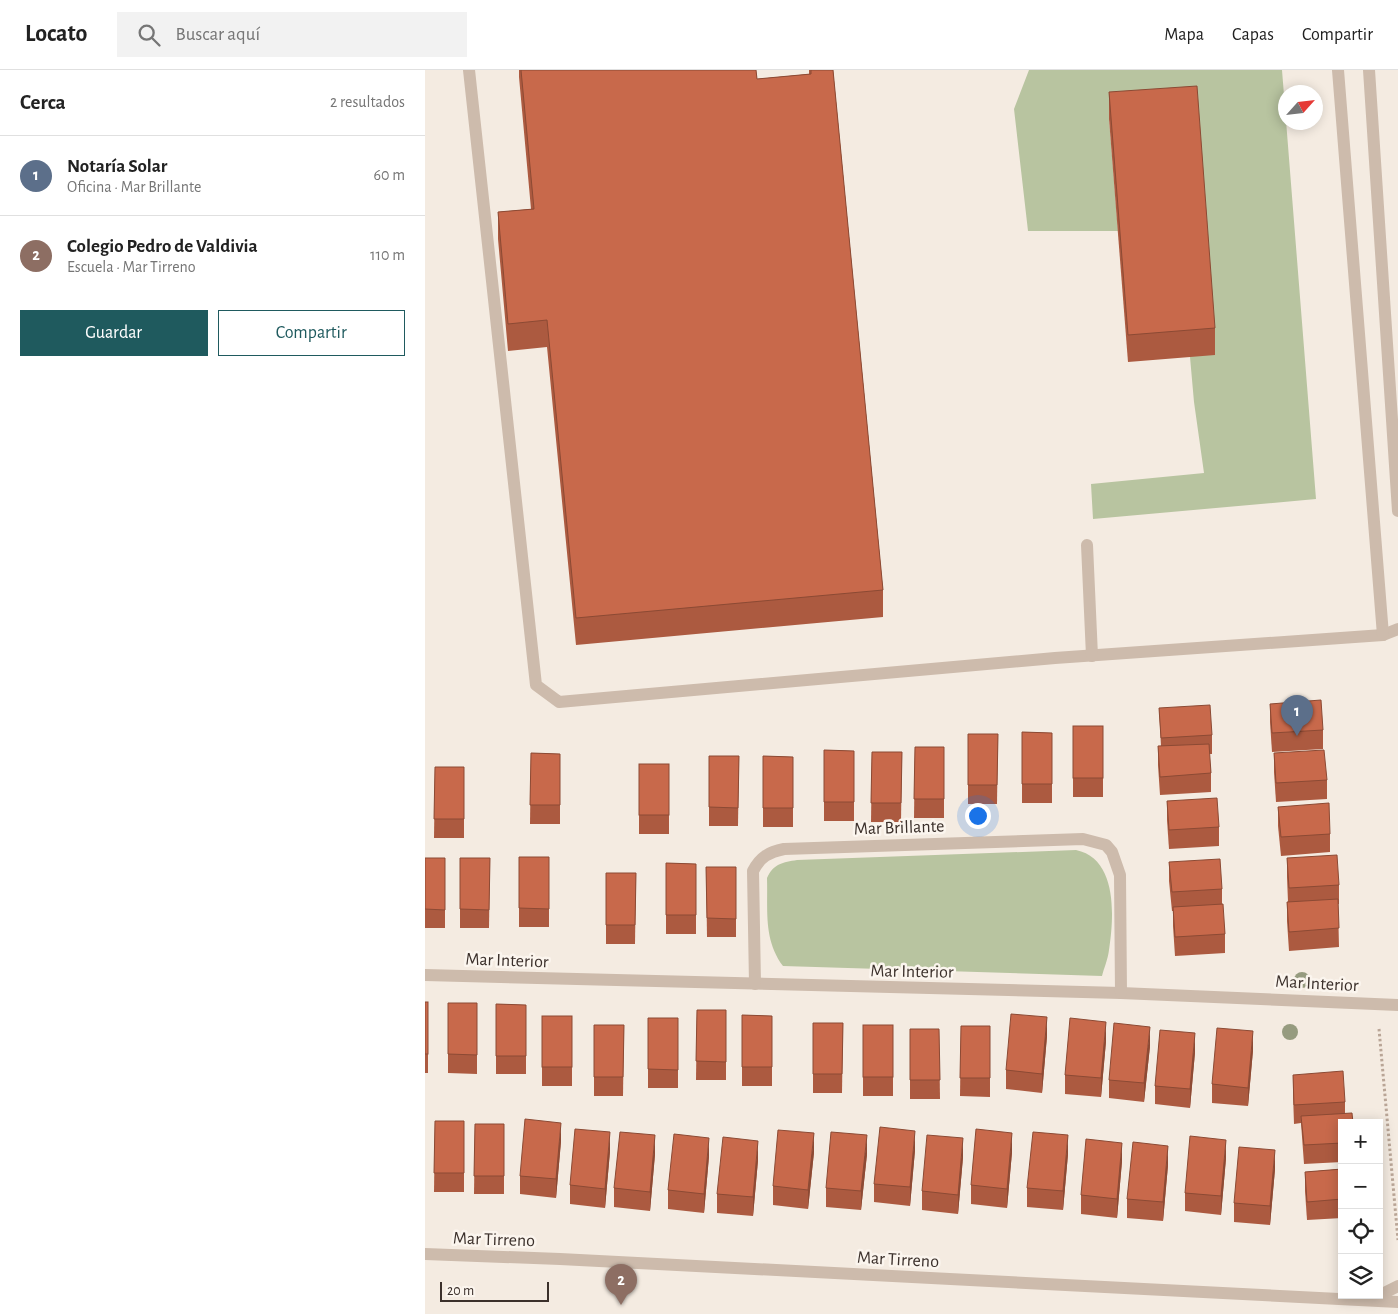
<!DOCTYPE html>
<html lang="es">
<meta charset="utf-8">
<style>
:root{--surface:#fff;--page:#f2f2f2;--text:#222;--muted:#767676;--line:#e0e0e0;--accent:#1f5a5e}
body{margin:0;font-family:"Alegreya Sans",sans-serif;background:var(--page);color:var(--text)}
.controls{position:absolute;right:15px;bottom:15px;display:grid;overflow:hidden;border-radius:0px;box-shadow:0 2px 12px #0003}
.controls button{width:45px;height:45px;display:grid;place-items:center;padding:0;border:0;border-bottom:1px solid var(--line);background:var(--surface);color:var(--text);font:25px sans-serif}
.compass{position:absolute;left:853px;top:15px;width:45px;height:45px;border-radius:50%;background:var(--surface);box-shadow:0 2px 12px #0003;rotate:63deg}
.scale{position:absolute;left:15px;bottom:12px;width:109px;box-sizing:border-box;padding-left:5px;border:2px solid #3b302b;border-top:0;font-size:14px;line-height:18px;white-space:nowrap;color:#3b302b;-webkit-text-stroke:4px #fbf5ee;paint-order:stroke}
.you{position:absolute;left:552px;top:745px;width:18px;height:18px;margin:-12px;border:4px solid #fff;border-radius:50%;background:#1a73e8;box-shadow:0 0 0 8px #1a73e833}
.badge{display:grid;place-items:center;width:32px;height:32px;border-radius:50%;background:var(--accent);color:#fff;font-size:16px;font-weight:700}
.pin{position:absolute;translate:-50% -41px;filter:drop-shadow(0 1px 2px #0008)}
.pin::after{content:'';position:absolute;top:26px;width:18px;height:15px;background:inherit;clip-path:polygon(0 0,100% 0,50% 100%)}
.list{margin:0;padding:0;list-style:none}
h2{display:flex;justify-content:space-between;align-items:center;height:65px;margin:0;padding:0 20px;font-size:21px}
h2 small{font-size:16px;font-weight:400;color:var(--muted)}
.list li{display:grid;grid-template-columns:32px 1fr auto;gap:15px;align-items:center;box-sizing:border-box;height:80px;padding:0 20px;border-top:1px solid var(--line)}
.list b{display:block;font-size:19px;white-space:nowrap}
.list p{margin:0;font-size:16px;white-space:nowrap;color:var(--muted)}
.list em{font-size:16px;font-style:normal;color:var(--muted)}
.actions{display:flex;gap:10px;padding:15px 20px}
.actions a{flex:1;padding:11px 0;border:1px solid var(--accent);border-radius:0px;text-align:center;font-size:18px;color:var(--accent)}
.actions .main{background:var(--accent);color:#fff}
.icon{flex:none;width:28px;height:28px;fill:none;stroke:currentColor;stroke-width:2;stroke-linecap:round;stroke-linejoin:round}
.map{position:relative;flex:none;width:973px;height:1244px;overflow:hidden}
header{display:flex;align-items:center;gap:30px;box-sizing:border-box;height:70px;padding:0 25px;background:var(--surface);border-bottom:1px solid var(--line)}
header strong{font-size:24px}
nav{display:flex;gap:28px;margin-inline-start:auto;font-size:18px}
.search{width:350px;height:45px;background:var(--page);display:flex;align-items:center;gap:12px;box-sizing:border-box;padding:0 18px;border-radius:0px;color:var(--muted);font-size:19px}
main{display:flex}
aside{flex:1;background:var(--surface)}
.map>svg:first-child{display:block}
.green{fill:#b8c4a0}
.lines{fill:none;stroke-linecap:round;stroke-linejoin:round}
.path{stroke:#b9a596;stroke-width:3;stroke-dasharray:2.5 2.5;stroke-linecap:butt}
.lane{stroke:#cdbbac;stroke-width:12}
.street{stroke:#cdbbac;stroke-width:12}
.tree{fill:#969b7f}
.wall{fill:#ac5a40}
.shaded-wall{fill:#8c4a34}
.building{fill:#c8694b;stroke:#8c4a34}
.labels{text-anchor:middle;stroke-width:5;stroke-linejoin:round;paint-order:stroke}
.street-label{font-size:18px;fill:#3b302b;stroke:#fbf5ee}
</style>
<header>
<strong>Locato</strong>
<div class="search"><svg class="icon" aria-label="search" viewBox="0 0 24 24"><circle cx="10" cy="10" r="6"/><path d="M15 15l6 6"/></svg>Buscar aquí</div>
<nav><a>Mapa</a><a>Capas</a><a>Compartir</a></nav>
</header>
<main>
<aside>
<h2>Cerca<small>2 resultados</small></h2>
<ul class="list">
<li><span class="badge" style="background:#5c6f8a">1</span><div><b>Notaría Solar</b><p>Oficina · Mar Brillante</p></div><em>60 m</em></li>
<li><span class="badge" style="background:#8d6e63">2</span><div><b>Colegio Pedro de Valdivia</b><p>Escuela · Mar Tirreno</p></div><em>110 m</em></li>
</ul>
<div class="actions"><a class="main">Guardar</a><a>Compartir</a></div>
</aside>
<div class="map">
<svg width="973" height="1244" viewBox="0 0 973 1244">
<rect width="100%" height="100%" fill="#f4ebe1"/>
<g class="green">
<polygon points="604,0 857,0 891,429 668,449 666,414 779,403 769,332 765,287 684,49 693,161 603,161 589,39"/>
<path d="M651,780c42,9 38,67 33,100 -1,9 -5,18 -7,26l-319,-10c-20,-27 -15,-56 -16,-88 6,-14 16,-16 30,-18z"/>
</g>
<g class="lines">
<polyline class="path" points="954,959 973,1170"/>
<g class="lane">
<polyline points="44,0 111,615 134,632 630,588 958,565 973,559"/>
<polyline points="913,0 958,565"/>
<polyline points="944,0 973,441"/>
<polyline points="662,475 667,586"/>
</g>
<g class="street">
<polyline points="0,905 696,923 973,935"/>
<path d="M330,914l-2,-113c7,-14 16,-19 31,-22l299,-10 23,6 6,7 8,23 1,118"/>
<polyline points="0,1184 135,1189 973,1232"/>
<polyline points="945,1230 973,1216"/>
</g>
</g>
<g class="tree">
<circle cx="877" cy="910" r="8"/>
<circle cx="865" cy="962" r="8"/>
</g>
<g class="wall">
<polygon points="94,0 331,0 332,9 384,4 384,0 408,0 458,520 458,547 151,575 122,277 83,281 73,169 73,142 106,139 94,7"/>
<polygon points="684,22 790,258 790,285 703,292 684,49"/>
<polygon points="845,634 898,660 898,679 847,682 845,652"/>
<polygon points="734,638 787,665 787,684 784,684 786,703 786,722 735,725 733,695 733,676 736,676"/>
<rect x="648" y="656" width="30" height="71"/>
<polygon points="597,662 627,663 627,733 597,733"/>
<polygon points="543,664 573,664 572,734 543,734"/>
<polygon points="490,677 519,677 519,748 489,748"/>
<polygon points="399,680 429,681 429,751 399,751"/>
<polygon points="447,682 477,682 476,752 446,752"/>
<polygon points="106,683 135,684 135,754 105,754"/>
<polygon points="849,683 902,710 902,729 851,732 849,702"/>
<polygon points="284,686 314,686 313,756 284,756"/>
<polygon points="338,686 368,687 368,757 338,757"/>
<rect x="214" y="694" width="30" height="70"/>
<polygon points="10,697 39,697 39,768 9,768"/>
<polygon points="742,731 794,757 794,776 744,779 742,750"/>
<polygon points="853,737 905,764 905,782 856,786 853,756"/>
<rect x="94" y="787" width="30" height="70"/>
<rect x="0" y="788" width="20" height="70"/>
<polygon points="35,788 65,788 64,858 35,858"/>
<polygon points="862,788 914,815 914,834 913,834 914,877 864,881 862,851 862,832 863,832 862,807"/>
<polygon points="744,792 797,819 797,834 800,864 800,883 750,886 748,856 748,841 747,841 744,811"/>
<polygon points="241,793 271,794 271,864 241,864"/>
<polygon points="281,797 311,797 311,867 282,867"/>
<polygon points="181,803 211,803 210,874 181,874"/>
<rect x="0" y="932" width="3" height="71"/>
<polygon points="23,933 52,933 52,1004 23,1003"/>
<polygon points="71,934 101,935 101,1004 71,1004"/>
<polygon points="272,940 301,940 301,1010 271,1010"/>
<polygon points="317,945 347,946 347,1016 317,1016"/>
<rect x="117" y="946" width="30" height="70"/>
<rect x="223" y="948" width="30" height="70"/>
<polygon points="388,953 418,953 417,1023 388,1023"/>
<polygon points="169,955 199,955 198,1026 169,1026"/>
<rect x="438" y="955" width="30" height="71"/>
<polygon points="536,956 565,956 565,1027 535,1026"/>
<polygon points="485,959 514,959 515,1029 485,1029"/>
<polygon points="622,966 617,1023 581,1019 581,1000"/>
<polygon points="681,971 676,1027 640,1024 640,1005"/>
<polygon points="725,976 719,1032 684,1028 684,1010"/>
<polygon points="828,980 823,1036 787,1033 787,1014"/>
<polygon points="770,982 765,1038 730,1034 730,1016"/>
<polygon points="868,1005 920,1032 920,1043 917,1053 917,1092 879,1094 876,1053 869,1054 868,1024"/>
<polygon points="10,1051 39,1051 39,1122 9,1122"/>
<polygon points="50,1054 79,1054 79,1124 49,1124"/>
<polygon points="136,1071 131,1128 95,1124 95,1106"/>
<polygon points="490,1080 485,1136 449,1132 449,1114"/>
<polygon points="185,1081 180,1138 145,1134 145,1115"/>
<polygon points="389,1082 383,1139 348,1135 348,1116"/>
<polygon points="587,1082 582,1138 546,1134 546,1115"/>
<polygon points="230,1084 225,1141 189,1137 189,1118"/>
<polygon points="442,1084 436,1140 401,1137 401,1118"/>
<polygon points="643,1084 638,1140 602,1137 602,1118"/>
<polygon points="284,1086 279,1143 243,1139 243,1120"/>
<polygon points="538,1087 533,1144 497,1140 497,1121"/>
<polygon points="801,1088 796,1145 760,1141 760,1123"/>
<polygon points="333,1090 328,1146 292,1143 292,1124"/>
<polygon points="697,1091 692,1148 656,1144 656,1125"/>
<polygon points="743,1095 738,1151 702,1148 702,1129"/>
<polygon points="850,1099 845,1155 809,1152 809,1133"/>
<polygon points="917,1099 917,1148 882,1150 880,1121 880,1102"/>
</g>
<g class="shaded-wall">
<polygon points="622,947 622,966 617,1023 617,1004"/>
<polygon points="681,952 681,971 676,1027 676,1008"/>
<polygon points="725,957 725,976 719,1032 719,1013"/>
<polygon points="828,961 828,980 823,1036 823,1018"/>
<polygon points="770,963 770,982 765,1038 765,1019"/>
<polygon points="136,1053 136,1071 131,1128 131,1109"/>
<polygon points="490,1061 490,1080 485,1136 485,1117"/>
<polygon points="185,1062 185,1081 180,1138 180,1119"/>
<polygon points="389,1063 389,1082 383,1139 383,1120"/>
<polygon points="587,1063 587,1082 582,1138 582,1119"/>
<polygon points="230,1065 230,1084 225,1141 225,1122"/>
<polygon points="442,1065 442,1084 436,1140 436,1121"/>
<polygon points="643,1065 643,1084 638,1140 638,1121"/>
<polygon points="284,1068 284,1086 279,1143 279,1124"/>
<polygon points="538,1068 538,1087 533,1144 533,1125"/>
<polygon points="801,1070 801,1088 796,1145 796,1126"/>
<polygon points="333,1071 333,1090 328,1146 328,1127"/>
<polygon points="697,1073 697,1091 692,1148 692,1129"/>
<polygon points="743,1076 743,1095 738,1151 738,1132"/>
<polygon points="850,1080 850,1099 845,1155 845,1136"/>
</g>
<g class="building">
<polygon points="96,0 331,0 332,9 386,4 386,0 408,0 458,520 151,548 122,250 83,254 73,142 109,139"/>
<polygon points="772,16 790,258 703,265 684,22"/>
<polygon points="896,630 898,660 847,663 845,634"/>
<polygon points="785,635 787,665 736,668 734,638"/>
<rect x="648" y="656" width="30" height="52"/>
<polygon points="597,662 627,663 627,714 597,714"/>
<polygon points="543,664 573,664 572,715 543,715"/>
<polygon points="784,674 786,703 735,707 733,676"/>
<polygon points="490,677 519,677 519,729 489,729"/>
<polygon points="399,680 429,681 429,732 399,732"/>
<polygon points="899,680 902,710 851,713 849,683"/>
<polygon points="447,682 477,682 476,733 446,733"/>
<polygon points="106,683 135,684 135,735 105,735"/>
<polygon points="284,686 314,686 313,738 284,737"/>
<polygon points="338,686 368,687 368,738 338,738"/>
<rect x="214" y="694" width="30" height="51"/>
<polygon points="10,697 39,697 39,749 9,749"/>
<polygon points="792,728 794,757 744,760 742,731"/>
<polygon points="904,733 905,764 856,767 853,737"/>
<polygon points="912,785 914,815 864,818 862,788"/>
<polygon points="94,787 124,787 124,839 94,838"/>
<polygon points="0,788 20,788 20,840 0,839"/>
<polygon points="35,788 65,788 64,840 35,839"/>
<polygon points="795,789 797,819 747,822 744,792"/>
<polygon points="241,793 271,794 271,845 241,845"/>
<polygon points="281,797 311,797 311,849 282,848"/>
<polygon points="181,803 211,803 210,855 181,855"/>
<polygon points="913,829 914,858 864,862 862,832"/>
<polygon points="798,834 800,864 750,867 748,837"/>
<rect x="0" y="932" width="3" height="52"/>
<polygon points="23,933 52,933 52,985 23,984"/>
<polygon points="71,934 101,935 101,986 71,986"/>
<polygon points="272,940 301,940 301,992 271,991"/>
<polygon points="586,944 622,947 617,1004 581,1000"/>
<polygon points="317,945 347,946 347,997 317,997"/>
<rect x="117" y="946" width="30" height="51"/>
<polygon points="223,948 253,948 253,1000 223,999"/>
<polygon points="645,948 681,952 676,1008 640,1005"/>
<polygon points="388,953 418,953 417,1004 388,1004"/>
<polygon points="689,953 725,957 719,1013 684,1010"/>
<polygon points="169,955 199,955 198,1007 169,1007"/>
<rect x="438" y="955" width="30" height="52"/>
<polygon points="536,956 565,956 565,1008 535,1008"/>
<polygon points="792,958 828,961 823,1018 787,1014"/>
<polygon points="485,959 514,959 515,1010 485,1010"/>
<polygon points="735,960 770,963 765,1019 730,1016"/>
<polygon points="918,1001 920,1032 869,1035 868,1005"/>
<polygon points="927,1043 928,1053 917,1053 917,1073 879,1075 876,1046"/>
<polygon points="100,1049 136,1053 131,1109 95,1106"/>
<polygon points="10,1051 39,1051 39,1103 9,1103"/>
<polygon points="50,1054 79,1054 79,1106 49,1106"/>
<polygon points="455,1057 490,1061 485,1117 449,1114"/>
<polygon points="150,1059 185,1062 180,1119 145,1115"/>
<polygon points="551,1059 587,1063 582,1119 546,1115"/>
<polygon points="353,1060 389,1063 383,1120 348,1116"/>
<polygon points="195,1062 230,1065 225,1122 189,1118"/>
<polygon points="406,1062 442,1065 436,1121 401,1118"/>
<polygon points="608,1062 643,1065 638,1121 602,1118"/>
<polygon points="249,1064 284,1068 279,1124 243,1120"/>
<polygon points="502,1065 538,1068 533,1125 497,1121"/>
<polygon points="765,1066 801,1070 796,1126 760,1123"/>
<polygon points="298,1067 333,1071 328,1127 292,1124"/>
<polygon points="661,1069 697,1073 692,1129 656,1125"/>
<polygon points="708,1072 743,1076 738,1132 702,1129"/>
<polygon points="814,1077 850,1080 845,1136 809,1133"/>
<polygon points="917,1099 917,1129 882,1132 880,1102"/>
</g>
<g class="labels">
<g class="street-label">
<text transform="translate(474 757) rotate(-2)" y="6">Mar Brillante</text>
<text transform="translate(82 890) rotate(2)" y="6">Mar Interior</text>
<text transform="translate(487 901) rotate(1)" y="6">Mar Interior</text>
<text transform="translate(892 913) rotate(3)" y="6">Mar Interior</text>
<text transform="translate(69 1169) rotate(2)" y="6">Mar Tirreno</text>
<text transform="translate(473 1189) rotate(3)" y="6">Mar Tirreno</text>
</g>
</g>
</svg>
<div class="controls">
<button>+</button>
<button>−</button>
<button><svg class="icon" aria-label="locate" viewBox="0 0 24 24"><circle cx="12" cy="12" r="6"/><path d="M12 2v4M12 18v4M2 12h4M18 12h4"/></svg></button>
<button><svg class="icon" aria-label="layers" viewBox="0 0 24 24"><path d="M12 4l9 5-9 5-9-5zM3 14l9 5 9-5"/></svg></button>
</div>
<svg class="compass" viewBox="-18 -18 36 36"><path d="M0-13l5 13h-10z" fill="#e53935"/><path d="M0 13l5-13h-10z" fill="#767676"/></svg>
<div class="scale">20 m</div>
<div class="you"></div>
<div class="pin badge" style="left:872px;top:666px;background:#5c6f8a">1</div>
<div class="pin badge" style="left:196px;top:1235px;background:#8d6e63">2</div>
</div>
</main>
